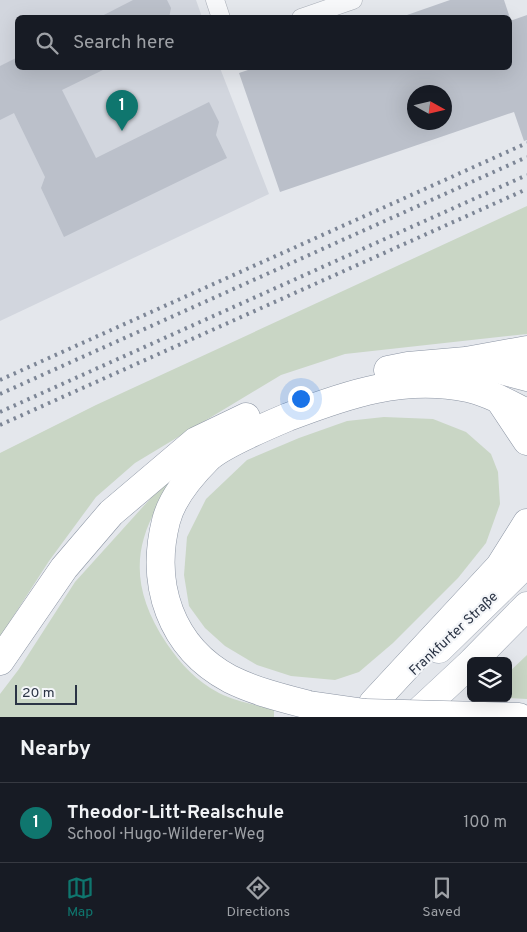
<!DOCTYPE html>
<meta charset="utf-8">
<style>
:root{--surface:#171b24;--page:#242831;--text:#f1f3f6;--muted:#9ea1a6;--line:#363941;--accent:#0f766e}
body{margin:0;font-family:Overpass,sans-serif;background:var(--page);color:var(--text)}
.controls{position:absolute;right:15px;bottom:15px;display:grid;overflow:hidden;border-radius:8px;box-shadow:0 5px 20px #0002}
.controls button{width:45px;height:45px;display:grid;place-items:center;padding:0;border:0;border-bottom:1px solid var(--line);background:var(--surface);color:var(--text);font:25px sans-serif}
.compass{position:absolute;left:407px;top:85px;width:45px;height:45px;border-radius:50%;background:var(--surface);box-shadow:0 5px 20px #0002;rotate:98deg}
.scale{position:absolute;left:15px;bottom:12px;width:62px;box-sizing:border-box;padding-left:5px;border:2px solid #2b3445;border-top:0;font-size:14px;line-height:18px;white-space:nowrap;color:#2b3445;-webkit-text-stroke:4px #f4f6f9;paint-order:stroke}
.you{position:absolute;left:300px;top:398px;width:18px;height:18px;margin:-12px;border:4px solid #fff;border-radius:50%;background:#1a73e8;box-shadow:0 0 0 8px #1a73e833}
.badge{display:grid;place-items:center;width:32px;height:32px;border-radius:50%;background:var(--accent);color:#fff;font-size:16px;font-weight:700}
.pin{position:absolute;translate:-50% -41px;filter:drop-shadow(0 1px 2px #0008)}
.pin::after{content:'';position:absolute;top:26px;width:18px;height:15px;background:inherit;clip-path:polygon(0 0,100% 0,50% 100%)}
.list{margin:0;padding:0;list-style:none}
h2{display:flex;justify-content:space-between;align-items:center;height:65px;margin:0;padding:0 20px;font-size:21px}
h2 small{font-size:16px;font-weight:400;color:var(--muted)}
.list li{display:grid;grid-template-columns:32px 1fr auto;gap:15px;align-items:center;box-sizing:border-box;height:80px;padding:0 20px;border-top:1px solid var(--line)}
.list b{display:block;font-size:19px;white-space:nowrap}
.list p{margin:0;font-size:16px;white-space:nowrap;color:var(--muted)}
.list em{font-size:16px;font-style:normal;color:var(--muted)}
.icon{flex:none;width:28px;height:28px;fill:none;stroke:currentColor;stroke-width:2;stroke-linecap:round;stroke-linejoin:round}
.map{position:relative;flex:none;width:527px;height:717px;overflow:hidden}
.search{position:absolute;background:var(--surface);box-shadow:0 5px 20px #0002;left:15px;right:15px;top:15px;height:55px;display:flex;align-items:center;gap:12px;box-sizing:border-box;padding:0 18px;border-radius:8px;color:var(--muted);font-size:19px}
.sheet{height:145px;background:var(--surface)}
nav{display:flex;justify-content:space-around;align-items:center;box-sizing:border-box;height:70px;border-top:1px solid var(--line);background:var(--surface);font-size:14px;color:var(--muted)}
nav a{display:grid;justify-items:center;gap:2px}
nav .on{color:var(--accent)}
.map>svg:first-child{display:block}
.built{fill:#d2d6de}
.green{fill:#c9d6c5}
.building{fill:#bbc0ca;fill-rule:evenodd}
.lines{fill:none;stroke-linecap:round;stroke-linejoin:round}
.street-casing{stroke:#a9aeb7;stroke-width:19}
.primary-casing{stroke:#a3abb8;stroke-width:29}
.highway-casing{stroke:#8b94a3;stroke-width:29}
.street{stroke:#f7f8fa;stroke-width:18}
.primary{stroke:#fff;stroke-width:28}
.highway{stroke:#fff;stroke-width:28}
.rail{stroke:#7d8696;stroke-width:4;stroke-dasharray:2.5 5;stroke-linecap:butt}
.highway-bridge-casing{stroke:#8b94a3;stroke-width:29;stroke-linecap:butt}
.highway-bridge{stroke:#fff;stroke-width:28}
.labels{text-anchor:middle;stroke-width:4.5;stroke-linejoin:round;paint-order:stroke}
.street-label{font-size:14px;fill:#2b3445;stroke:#f4f6f9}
</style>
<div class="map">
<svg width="527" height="717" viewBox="0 0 527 717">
<rect width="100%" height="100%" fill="#e4e7ec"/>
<polygon class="built" points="0,0 196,0 202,17 18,18 18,68 220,68 269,194 0,321"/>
<g class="green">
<polygon points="527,206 527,334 345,354 281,375 135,463 96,497 49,561 0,637 0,453 96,405"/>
<polygon points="384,417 433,419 466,432 491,454 498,472 500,504 486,543 458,578 393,643 359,672 335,680 291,676 257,665 225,646 205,628 189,606 184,575 187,537 206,499 247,460 299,438 347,421"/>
<path d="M183,470c-48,59 -60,108 -16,174 14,20 29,37 52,49 16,8 37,12 55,17v7h-274v-23l19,-25 56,-87 84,-93z"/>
<polygon points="527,655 527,699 508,698 508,673"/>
</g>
<g class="building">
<polygon points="133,0 167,0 171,8 169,18 98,18"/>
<polygon points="450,0 504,0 510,18 408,18 407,15"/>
<path d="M527,15v125l-3,1 -10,-29 -234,80 -41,-119 15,-5h256v-47zM414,92h30v30h-30z"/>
<polygon points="18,57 18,68 107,68 62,90 96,158 209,102 219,122 216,135 227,158 64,237 41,188 45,177 14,113 0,120 0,66"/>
</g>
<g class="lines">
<g class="street-casing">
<g id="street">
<polyline points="215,0 221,18"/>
<polyline points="301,18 353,0"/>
</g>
</g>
<g class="primary-casing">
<g id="primary">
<polyline points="439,649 527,563"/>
<polyline points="473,661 527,606"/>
<polyline points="413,717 471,663"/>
</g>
</g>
<g class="highway-casing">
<g id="highway">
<polyline points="475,363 527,377"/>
<polyline points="388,370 408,366 466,361 527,350"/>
<polyline points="501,402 527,441"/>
<polyline points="0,661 64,568 111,513 196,441 246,417"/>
<polyline points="373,703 500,566 527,523"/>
<path d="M309,705c-27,-7 -55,-14 -79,-26 -60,-32 -80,-95 -64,-158 6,-24 25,-46 42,-63 14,-13 61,-33 80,-41 60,-23 115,-42 180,-29 20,4 41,16 59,25"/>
<polyline points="482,716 519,717"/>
</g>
</g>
<use href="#street" class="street"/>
<use href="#primary" class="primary"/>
<use href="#highway" class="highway"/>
<g class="rail">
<polyline points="0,380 527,143"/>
<polyline points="0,394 527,157"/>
<polyline points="0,412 527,175"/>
<polyline points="0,425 527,189"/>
</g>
<g class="highway-bridge-casing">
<polyline id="highway-bridge" points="309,705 365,713 482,716"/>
</g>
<use href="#highway-bridge" class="highway-bridge"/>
</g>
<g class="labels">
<g class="street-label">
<text transform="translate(453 633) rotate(-43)" y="5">Frankfurter Straße</text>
</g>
</g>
</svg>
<div class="controls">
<button><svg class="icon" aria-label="layers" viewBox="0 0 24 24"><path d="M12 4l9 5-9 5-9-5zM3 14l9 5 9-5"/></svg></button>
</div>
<svg class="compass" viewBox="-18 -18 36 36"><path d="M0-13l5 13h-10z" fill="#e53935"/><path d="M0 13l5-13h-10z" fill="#9ea1a6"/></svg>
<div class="scale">20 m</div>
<div class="you"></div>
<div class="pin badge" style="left:122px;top:131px">1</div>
<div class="search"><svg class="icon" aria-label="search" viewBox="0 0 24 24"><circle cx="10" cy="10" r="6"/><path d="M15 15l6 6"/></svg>Search here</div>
</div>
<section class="sheet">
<h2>Nearby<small></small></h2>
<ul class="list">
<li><span class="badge">1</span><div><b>Theodor-Litt-Realschule</b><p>School · Hugo-Wilderer-Weg</p></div><em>100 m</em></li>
</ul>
</section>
<nav>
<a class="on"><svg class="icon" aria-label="map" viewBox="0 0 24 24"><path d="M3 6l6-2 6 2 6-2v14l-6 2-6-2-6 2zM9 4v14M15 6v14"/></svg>Map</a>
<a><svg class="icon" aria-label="directions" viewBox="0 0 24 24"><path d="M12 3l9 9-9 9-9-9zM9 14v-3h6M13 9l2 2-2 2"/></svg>Directions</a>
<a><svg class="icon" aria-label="saved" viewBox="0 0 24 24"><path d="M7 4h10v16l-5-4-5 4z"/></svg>Saved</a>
</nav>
